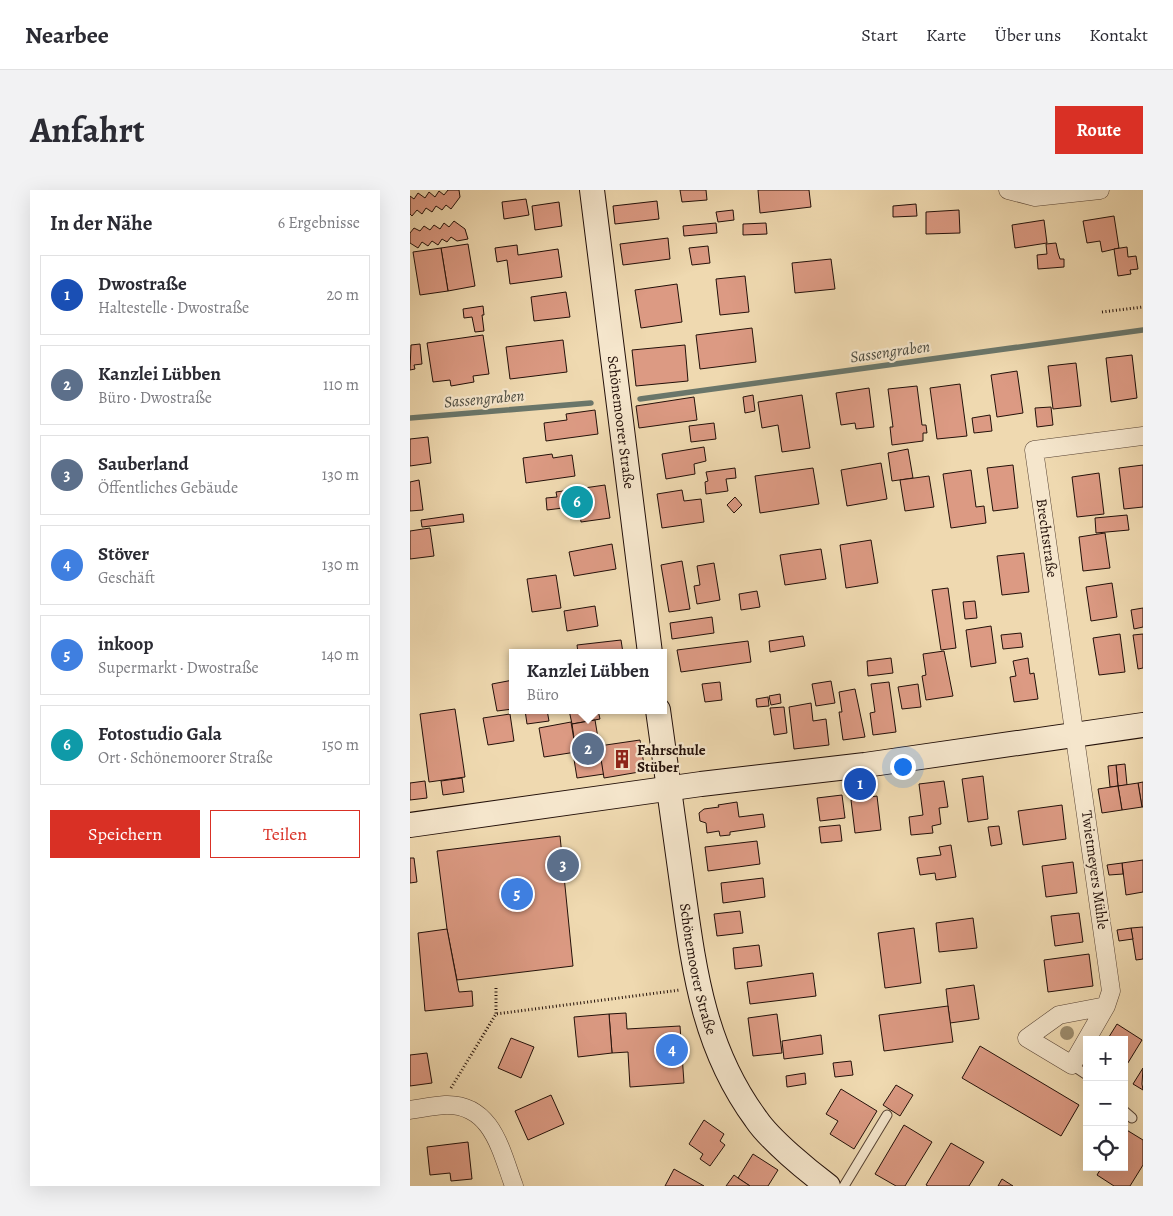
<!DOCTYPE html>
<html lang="de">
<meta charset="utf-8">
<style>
:root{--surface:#fff;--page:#f2f2f3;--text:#2b2b33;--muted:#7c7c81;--line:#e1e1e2;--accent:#d93025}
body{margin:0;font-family:Alegreya,serif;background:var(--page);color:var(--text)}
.controls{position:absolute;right:15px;bottom:15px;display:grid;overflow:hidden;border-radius:0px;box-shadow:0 5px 20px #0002}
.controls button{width:45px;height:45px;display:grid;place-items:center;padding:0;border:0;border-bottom:1px solid var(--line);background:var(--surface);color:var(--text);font:25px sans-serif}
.you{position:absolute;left:492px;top:576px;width:18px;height:18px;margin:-12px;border:4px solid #fff;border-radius:50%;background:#1a73e8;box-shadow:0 0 0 8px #1a73e833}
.badge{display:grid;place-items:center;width:32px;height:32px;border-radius:50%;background:var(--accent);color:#fff;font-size:16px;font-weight:700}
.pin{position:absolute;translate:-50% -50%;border:2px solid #fff;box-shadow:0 1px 5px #0006}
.popup{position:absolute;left:99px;top:459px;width:158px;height:65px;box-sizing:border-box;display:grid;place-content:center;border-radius:0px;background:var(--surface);filter:drop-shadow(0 1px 4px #0005);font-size:16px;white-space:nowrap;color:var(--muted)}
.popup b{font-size:19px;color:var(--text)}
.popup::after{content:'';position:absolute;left:50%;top:100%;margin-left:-10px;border:10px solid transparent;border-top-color:var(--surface)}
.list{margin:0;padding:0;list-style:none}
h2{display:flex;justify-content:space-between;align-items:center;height:65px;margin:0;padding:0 20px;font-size:21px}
h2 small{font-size:16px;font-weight:400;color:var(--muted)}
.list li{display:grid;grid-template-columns:32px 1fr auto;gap:15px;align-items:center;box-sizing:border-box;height:80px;margin:0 10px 10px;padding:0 10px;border:1px solid var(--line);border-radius:0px}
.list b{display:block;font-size:19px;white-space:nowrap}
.list p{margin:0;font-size:16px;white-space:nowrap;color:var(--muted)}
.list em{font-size:16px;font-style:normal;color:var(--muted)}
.actions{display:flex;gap:10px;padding:15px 20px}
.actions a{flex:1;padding:11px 0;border:1px solid var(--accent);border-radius:0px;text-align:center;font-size:18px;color:var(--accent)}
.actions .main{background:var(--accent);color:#fff}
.icon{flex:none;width:28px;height:28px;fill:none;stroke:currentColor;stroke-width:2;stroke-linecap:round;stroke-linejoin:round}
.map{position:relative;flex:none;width:733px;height:996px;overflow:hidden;border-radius:0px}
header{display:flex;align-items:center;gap:30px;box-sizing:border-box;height:70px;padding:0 25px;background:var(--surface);border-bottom:1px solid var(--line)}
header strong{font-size:24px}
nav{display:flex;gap:28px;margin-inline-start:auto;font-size:18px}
.intro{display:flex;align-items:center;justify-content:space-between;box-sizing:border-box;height:120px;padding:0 30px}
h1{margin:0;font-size:35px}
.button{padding:12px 22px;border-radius:0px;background:var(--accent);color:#fff;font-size:18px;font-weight:700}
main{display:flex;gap:30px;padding:0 30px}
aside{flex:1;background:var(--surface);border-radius:0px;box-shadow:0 5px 20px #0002}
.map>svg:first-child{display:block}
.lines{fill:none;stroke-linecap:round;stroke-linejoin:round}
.stream{stroke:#6a766a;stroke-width:5.5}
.building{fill:#dc9a83;stroke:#231009}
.lane-casing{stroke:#564233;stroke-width:11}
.street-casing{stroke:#564233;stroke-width:19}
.secondary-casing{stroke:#231009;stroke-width:26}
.path{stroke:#231009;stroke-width:3;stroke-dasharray:1 2.5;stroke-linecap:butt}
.lane{stroke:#f5e6cc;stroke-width:9}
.street{stroke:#f5e6cc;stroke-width:18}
.secondary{stroke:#f5e6cc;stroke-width:24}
.tree{fill:#9c8c6d}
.labels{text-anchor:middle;stroke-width:4.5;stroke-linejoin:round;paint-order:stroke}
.street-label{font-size:15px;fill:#231009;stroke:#f5e6cc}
.poi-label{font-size:15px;font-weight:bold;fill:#231009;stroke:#f5e6cc;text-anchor:start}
.water-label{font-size:16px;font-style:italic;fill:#4d4c41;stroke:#f5e6cc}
</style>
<header>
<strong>Nearbee</strong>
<nav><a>Start</a><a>Karte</a><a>Über uns</a><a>Kontakt</a></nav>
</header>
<div class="intro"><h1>Anfahrt</h1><a class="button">Route</a></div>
<main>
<aside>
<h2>In der Nähe<small>6 Ergebnisse</small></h2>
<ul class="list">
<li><span class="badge" style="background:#1a4fb4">1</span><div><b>Dwostraße</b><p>Haltestelle · Dwostraße</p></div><em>20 m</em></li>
<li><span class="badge" style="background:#5c6f8a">2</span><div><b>Kanzlei Lübben</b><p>Büro · Dwostraße</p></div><em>110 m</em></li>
<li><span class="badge" style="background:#5c6f8a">3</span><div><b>Sauberland</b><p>Öffentliches Gebäude</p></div><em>130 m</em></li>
<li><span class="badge" style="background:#3f7fe0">4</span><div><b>Stöver</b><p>Geschäft</p></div><em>130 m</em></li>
<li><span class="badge" style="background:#3f7fe0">5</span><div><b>inkoop</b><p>Supermarkt · Dwostraße</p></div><em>140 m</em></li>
<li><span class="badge" style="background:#0f9aa8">6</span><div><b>Fotostudio Gala</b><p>Ort · Schönemoorer Straße</p></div><em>150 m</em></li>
</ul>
<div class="actions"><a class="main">Speichern</a><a>Teilen</a></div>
</aside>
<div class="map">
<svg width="733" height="996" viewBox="0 0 733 996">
<rect width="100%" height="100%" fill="#efd9b0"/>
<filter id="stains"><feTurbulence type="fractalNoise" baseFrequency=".004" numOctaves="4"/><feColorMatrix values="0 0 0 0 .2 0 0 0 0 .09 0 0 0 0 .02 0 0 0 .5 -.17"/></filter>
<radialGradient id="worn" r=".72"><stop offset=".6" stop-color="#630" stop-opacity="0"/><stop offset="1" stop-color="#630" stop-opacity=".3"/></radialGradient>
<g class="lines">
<g class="stream">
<polyline points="230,209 733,140"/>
<polyline points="0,228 181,213"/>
</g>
</g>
<g class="building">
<polygon points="38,0 49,0 50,7 41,19 36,15 32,20 26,16 22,22 16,18 12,24 7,20 2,26 0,24 0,6 4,9 8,3 15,8 19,2 25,7 29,1 34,5"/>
<polygon points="270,0 296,0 297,10 272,12"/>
<polygon points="348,0 399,0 401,17 350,23"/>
<polygon points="116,9 119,25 94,29 92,12"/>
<polygon points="247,11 249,29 205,34 203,16"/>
<polygon points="149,12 152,36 125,40 122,16"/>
<polygon points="506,14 507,26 483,27 483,16"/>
<polygon points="323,20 324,30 308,32 306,22"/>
<polygon points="549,20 550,43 516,44 516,22"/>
<polygon points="704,26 709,58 692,62 690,51 677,53 673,31"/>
<polygon points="634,30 637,53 605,58 602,35"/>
<polygon points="44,31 55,39 58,49 47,51 41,47 37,52 32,49 28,55 22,51 18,56 12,52 8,58 0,53 0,43 4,38 10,41 14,36 20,40 24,35 30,39 34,33 39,37"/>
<polygon points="306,33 307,43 274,46 273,36"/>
<polygon points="356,33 357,44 333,45 333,34"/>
<polygon points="258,48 260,69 213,75 210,54"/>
<polygon points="646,53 648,63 650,69 654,69 654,77 628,79 627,65 637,64 636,54"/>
<polygon points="58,54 65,96 38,101 31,58"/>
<polygon points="107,55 108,65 148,59 152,87 100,94 97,70 87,72 85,58"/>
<polygon points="298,56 300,73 282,75 279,58"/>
<polygon points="717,57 718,67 726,66 728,79 720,80 721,84 708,86 704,59"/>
<polygon points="31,58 38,101 10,105 3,62"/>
<polygon points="421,69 425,99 385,103 382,73"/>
<polygon points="335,86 339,122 310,125 306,89"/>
<polygon points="267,94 272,132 231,138 225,100"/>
<polygon points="156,102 160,127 124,131 121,107"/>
<polygon points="73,116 74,125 72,125 74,141 65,142 62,127 54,128 53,119"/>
<polygon points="342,138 346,172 290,179 286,145"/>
<polygon points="73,145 79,184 63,186 64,192 41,196 40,190 23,192 17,153"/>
<polygon points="153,150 157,182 100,189 96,157"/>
<polygon points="10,154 12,174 4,175 5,179 0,180 1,155"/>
<polygon points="275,155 278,191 226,196 222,160"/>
<polygon points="722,165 727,208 701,212 696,168"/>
<polygon points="666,173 671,216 643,219 638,176"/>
<polygon points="607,181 613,223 587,227 581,185"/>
<polygon points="550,194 557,246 527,249 520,198"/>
<polygon points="507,196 512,235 516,235 517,243 513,243 513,251 482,255 480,237 483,237 478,199"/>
<polygon points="459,198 464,237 446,239 445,233 431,235 426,203"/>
<polygon points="343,205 345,221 335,223 333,207"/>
<polygon points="392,205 400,258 372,262 368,235 352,238 348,212"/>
<polygon points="284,207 287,230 229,238 226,216"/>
<polygon points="641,217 643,235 627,237 625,218"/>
<polygon points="185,220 188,244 136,251 134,233 157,230 156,224"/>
<polygon points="580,225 582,241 564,243 562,228"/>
<polygon points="304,233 306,249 281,252 279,236"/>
<polygon points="18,247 21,273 0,276 0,249"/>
<polygon points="294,257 296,271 284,274 285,284 256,289 252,264"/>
<polygon points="498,259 503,288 482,291 478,263"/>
<polygon points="142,264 143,268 162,265 165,286 116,293 113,268"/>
<polygon points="471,273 477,309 437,316 431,280"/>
<polygon points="603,275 608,318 583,321 577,278"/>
<polygon points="733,275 733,317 714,319 709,278"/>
<polygon points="325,278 326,288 316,289 318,301 296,304 295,292 298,291 296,282"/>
<polygon points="403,278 409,314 350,323 345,286"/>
<polygon points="561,280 566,317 574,316 576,333 541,338 533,284"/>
<polygon points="689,283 694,324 667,327 662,287"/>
<polygon points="519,286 524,317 495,321 490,290"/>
<polygon points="9,290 13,320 0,321 0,292"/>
<polygon points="195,295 200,328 171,332 169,316 137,320 136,308 147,307 146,302"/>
<polygon points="272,300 274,311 291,309 294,332 252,338 247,304"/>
<polygon points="325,307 332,315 324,323 317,315"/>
<polygon points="53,324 54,332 12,337 11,330"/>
<polygon points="717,325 719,340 686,343 685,328"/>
<polygon points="20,338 24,366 0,369 0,341"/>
<polygon points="695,343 700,378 673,381 669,347"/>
<polygon points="461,350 468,393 436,398 430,355"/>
<polygon points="202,354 206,379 164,386 159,362"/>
<polygon points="411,359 416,389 375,395 370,365"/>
<polygon points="614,363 619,402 592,405 587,366"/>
<polygon points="272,371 280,419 259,422 251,375"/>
<polygon points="304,373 310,410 287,414 284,396 290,395 287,376"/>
<polygon points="146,385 151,418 122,422 117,389"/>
<polygon points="702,393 707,427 681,431 676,397"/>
<polygon points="538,398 546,458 531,460 522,400"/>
<polygon points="347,401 350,417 331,420 329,404"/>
<polygon points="565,411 567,428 555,429 553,412"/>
<polygon points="185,416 188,436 157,441 154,421"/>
<polygon points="733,418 733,437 724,439 721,420"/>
<polygon points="302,427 304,443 262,449 260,433"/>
<polygon points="581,436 586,473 561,477 556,440"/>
<polygon points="611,443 613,457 593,459 591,445"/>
<polygon points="710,444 715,482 689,485 683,448"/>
<polygon points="733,444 733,478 728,479 723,445"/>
<polygon points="393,446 395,456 360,462 359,451"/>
<polygon points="211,450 213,463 168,463 167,455"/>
<polygon points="338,451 341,472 271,482 267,460"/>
<polygon points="534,461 543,506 516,510 512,486 516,485 513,464"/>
<polygon points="481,468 483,483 458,486 457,471"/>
<polygon points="618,468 620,484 624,483 628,509 604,512 600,487 606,486 603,471"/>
<polygon points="103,490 103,519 87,521 82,494"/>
<polygon points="421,491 425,513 406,516 402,494"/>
<polygon points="310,492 312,510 295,512 292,494"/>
<polygon points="479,492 486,542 463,545 460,523 465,522 461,494"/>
<polygon points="508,494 511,517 492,519 488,497"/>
<polygon points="445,499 455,547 433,550 429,522 432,522 429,502"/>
<polygon points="370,504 371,513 361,515 359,506"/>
<polygon points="358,507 359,516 347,517 346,509"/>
<polygon points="401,513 403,531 416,529 419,555 384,559 379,517"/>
<polygon points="374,517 377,543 364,545 360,518"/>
<polygon points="45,519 55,587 19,592 10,524"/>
<polygon points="115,520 137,520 139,531 117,534"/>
<polygon points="159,520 188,520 190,529 162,534"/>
<polygon points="100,524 104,551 78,555 73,528"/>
<polygon points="185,530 194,584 167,588 163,563 166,562 162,534"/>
<polygon points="161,532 166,562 134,567 129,538"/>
<polygon points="230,550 235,581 194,588 189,556"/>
<polygon points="715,574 717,595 708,596 706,575"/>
<polygon points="706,575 708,596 700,597 698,576"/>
<polygon points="573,586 578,629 558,632 552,589"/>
<polygon points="52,588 54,602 33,605 31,591"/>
<polygon points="15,591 17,608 0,610 0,593"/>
<polygon points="534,591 538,617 529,618 531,634 522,636 523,643 501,645 499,627 513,625 509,594"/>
<polygon points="733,592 733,617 732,617 728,593"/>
<polygon points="728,593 732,617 712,620 708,596"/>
<polygon points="708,596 712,620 692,623 688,599"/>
<polygon points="432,605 435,628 410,631 407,608"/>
<polygon points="467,606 471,640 445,643 441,610"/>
<polygon points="327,612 329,627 353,624 355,637 320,642 320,645 310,646 309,641 297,643 296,633 290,631 289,623 294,619 309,617 308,615"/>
<polygon points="652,615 656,649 613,655 608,621"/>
<polygon points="430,635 432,651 411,653 409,637"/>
<polygon points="589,636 592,654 581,656 578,637"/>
<polygon points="150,646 163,776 47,790 37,739 27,661"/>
<polygon points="347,651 350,674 298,681 295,657"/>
<polygon points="541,655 546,687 526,690 525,683 510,685 507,668 531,665 529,657"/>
<polygon points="0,668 4,668 7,692 0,693"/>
<polygon points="733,670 733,702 716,705 712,673"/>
<polygon points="663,672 667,703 636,707 632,676"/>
<polygon points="712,673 713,684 699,685 697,675"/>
<polygon points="353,688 355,707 313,713 311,693"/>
<polygon points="330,721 333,743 307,746 304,724"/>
<polygon points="669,723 673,752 645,756 641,726"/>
<polygon points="563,728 567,758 529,762 526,733"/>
<polygon points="733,737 733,769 726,770 721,738"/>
<polygon points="504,738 511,793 475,798 468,743"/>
<polygon points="721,738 723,749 709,751 707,740"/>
<polygon points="37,739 49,802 62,801 63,816 15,821 8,743"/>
<polygon points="349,755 352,776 325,779 323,758"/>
<polygon points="679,764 683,796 638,802 634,770"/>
<polygon points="403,783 406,806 340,814 337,792"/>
<polygon points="564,795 569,829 540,833 536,799"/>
<polygon points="538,816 543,852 474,861 469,825"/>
<polygon points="216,823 217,839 270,836 274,893 220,897 218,862 202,863 199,824"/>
<polygon points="199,824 202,863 168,867 164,827"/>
<polygon points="367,824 372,863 343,866 338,828"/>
<polygon points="707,834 732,850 716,876 714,850 697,850"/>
<polygon points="411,845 413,864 374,869 372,851"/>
<polygon points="101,848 124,857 111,888 88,878"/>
<polygon points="570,856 669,915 651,946 552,888"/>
<polygon points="17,863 22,893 0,896 0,865"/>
<polygon points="441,871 443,885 425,887 423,873"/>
<polygon points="733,878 732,894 733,900 723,894"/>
<polygon points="395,883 396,894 377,897 376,886"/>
<polygon points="486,895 503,905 490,926 473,915"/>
<polygon points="431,899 467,921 444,959 420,944 428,931 416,924"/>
<polygon points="141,905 154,934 118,950 105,921"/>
<polygon points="294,930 314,944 310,951 315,955 300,976 290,969 293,964 279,954"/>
<polygon points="494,935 522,952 495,996 486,996 465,984"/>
<polygon points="715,939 733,950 733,975 720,996 704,996 687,985 692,977 714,977"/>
<polygon points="58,952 62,989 41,991 40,983 20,985 17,957"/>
<polygon points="541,953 574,972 559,996 518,996 516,995"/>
<polygon points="343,964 368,980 358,996 340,996 328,988"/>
<polygon points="264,979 294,996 255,996"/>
<polygon points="324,985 328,988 340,996 316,996"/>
<polygon points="592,989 603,996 588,996"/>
</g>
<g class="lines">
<g class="lane-casing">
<g id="lane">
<polyline points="662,875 677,885"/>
<polyline points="714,921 722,928"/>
<polyline points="434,996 477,925"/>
</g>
</g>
<g class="street-casing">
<g id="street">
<polyline points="598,0 625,7 690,0"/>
<polyline points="696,816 649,825 617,848 662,875 696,816 701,801 624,260 733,246"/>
<path d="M0,920c11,-2 23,-4 35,-5 47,-2 56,46 69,81"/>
</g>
</g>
<g class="secondary-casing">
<g id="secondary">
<path id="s1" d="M182,0l58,463"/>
<path id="s2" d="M248,520c8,58 16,116 24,173 12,86 21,164 74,236 14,21 52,52 72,67"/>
<polyline points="0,635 291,594 455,575 733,535"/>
</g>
</g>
<g class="path">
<polyline points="692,122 733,117"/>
<polyline points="86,798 86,824"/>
<polyline points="41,898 86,824 270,800"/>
</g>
<use href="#lane" class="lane"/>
<use href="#street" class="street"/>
<use href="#secondary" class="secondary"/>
</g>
<circle class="tree" cx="657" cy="843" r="7"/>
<defs>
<g id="building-bare" transform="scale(1.5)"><path d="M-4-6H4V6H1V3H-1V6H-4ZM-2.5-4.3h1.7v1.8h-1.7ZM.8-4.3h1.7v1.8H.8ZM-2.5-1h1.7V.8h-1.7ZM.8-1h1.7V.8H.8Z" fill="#8f2418" stroke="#f5e6cc" stroke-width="2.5" paint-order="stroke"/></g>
</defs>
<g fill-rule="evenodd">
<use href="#building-bare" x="212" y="569"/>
</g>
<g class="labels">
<g class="street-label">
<text dy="5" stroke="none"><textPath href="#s1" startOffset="234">Schönemoorer Straße</textPath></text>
<text transform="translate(637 348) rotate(82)" y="5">Brechtstraße</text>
<text transform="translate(685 680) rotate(82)" y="5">Twietmeyers Mühle</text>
<text dy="5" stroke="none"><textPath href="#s2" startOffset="262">Schönemoorer Straße</textPath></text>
</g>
<g class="poi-label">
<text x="227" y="565">Fahrschule<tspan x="227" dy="17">Stüber</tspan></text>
</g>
<g class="water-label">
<text transform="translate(480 161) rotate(-8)" y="6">Sassengraben</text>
<text transform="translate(74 208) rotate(-5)" y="6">Sassengraben</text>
</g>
</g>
<rect width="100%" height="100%" filter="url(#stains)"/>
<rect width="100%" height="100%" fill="url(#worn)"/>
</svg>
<div class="controls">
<button>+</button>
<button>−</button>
<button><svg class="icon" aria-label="locate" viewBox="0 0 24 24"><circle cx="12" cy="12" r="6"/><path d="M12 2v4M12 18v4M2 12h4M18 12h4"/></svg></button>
</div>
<div class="you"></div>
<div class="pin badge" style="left:450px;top:594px;background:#1a4fb4">1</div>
<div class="pin badge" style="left:178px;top:559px;background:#5c6f8a">2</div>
<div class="popup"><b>Kanzlei Lübben</b>Büro</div>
<div class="pin badge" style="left:153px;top:675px;background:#5c6f8a">3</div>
<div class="pin badge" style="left:262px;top:860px;background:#3f7fe0">4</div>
<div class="pin badge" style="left:107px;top:704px;background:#3f7fe0">5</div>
<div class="pin badge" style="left:167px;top:312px;background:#0f9aa8">6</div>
</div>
</main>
